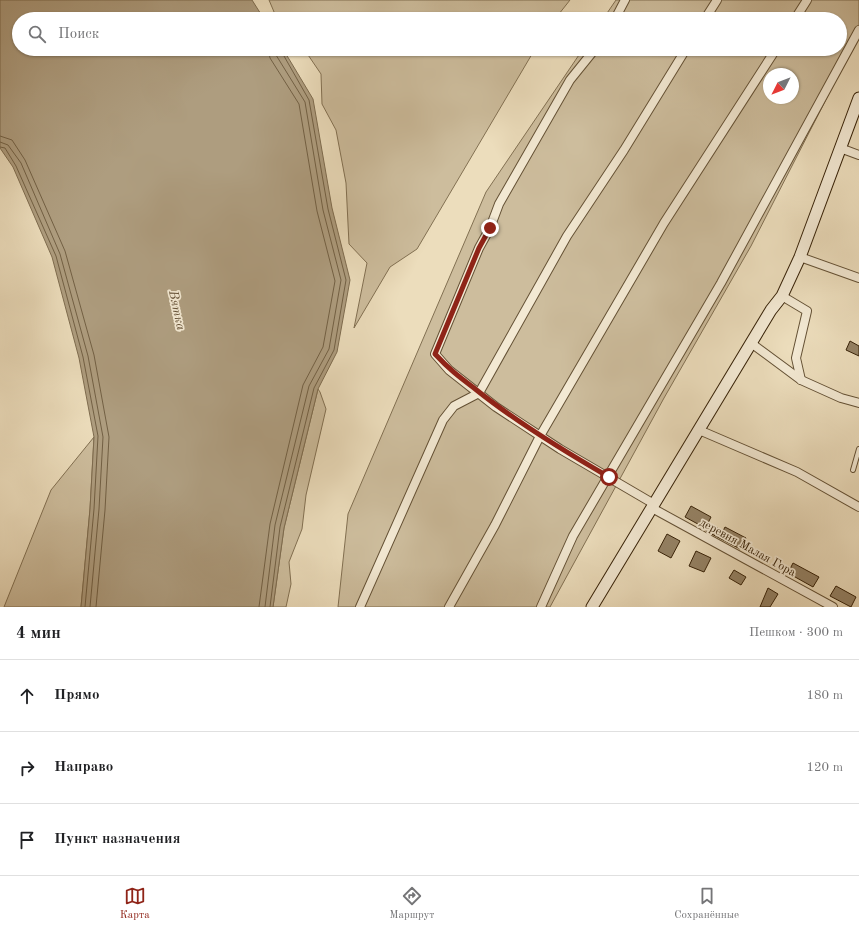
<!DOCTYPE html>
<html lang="ru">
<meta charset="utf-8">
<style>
:root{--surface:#fff;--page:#f2f2f2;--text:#202124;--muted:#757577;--line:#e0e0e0;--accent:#8f2418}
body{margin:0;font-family:"Old Standard TT",serif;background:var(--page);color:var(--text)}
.compass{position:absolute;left:763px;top:68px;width:36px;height:36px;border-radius:50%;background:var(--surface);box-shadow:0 1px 3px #0004;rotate:228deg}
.stop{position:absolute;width:12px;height:12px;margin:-9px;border:3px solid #8f2418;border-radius:50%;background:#fff}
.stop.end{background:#8f2418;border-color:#fff;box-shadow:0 1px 4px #0008}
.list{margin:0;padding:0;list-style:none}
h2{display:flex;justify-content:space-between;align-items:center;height:52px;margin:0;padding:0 16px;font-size:17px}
h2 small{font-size:13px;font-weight:400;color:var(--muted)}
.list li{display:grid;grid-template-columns:26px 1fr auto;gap:12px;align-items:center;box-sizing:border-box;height:72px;padding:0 16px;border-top:1px solid var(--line)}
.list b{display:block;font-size:15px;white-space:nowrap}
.list em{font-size:13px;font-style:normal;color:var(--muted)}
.icon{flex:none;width:22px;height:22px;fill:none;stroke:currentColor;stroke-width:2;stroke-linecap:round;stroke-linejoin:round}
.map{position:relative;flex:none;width:859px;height:607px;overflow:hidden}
.search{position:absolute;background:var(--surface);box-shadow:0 1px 3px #0004;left:12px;right:12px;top:12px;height:44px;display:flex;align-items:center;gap:10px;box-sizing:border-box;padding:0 14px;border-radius:22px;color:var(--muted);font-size:15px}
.sheet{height:268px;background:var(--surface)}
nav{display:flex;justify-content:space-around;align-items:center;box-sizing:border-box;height:56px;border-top:1px solid var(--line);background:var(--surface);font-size:11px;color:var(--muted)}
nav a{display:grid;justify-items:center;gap:2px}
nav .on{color:var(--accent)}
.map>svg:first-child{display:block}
.green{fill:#cdbd9d;stroke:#827052;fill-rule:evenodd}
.water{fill:#ae9d7f;stroke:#7e6c4f}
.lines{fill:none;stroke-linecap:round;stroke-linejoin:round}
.shore{stroke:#726044;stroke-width:1}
.building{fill:#958366;stroke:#372208}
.lane-casing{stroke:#645135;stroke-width:6}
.street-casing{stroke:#645135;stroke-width:10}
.secondary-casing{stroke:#372208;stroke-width:13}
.lane{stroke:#f3e9d3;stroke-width:4}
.street{stroke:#f3e9d3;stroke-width:8}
.secondary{stroke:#f3e9d3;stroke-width:11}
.route{stroke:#8f2418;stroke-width:5}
.labels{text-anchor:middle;stroke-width:3.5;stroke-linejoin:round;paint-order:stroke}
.street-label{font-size:12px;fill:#372208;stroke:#f3e9d3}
.water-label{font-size:13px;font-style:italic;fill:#614d32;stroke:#f3e9d3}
</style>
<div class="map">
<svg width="859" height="607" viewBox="0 0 859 607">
<rect width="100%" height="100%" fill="#ecddbc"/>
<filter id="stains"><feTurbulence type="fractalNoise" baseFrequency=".005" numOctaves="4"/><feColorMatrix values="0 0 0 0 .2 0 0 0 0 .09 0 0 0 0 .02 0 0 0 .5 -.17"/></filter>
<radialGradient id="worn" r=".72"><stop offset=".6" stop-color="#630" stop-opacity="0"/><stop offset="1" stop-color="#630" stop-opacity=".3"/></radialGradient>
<g class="green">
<polygon points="269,0 570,0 555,19 277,19"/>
<path d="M616,0h243v35l-108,211 -87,152 -114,209h-212l10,-93 138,-322 97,-143h257v-30h-237zM769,74h24v24h-24z"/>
<polygon points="304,49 535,49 417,249 390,267 354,328 367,263 349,244 346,183 336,130 322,104 321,74"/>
<polygon points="318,389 320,392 326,409 306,495 302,529 289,562 291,584 286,607 273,607 284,528"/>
<polygon points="94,437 90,509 81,607 4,607 51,490"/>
</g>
<polygon class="water" points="0,0 252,0 264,19 19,19 19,49 283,49 313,99 332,208 350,280 337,352 318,389 284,528 273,607 81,607 90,509 94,437 79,358 52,257 13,167 0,148"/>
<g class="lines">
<g class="shore">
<polyline points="0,136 12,140 25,160 65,251 94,355 109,437 105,510 96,607"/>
<polyline points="0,142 8,145 21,163 60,254 88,356 103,437 99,509 90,607"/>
<polyline points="0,147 5,148 16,166 56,256 83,357 98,436 94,509 85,607"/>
<polyline points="259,607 270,524 303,385 323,347 335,281 317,211 299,104 270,58 268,49"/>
<polyline points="265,607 275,525 309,386 329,349 341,280 323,210 305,102 276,55 274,49"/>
<polyline points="270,607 280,527 314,388 334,350 346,280 328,209 309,100 280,49"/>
</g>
</g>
<g class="building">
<polygon points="850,341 859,346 859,356 846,350"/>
<polygon points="691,506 711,517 708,523 723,531 725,527 746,538 740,549 706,531 707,529 685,517"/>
<polygon points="667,534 680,541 671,558 658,551"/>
<polygon points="696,551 711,558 704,572 689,566"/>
<polygon points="793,563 819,577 813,587 788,573"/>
<polygon points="734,570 746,577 741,585 729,578"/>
<polygon points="836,586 856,597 851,607 830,596"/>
<polygon points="768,588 778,594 770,607 760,607"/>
</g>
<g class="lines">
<g class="lane-casing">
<polyline id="lane" points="853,470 859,449"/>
</g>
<g class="street-casing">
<g id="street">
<polyline points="615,19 625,0"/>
<polyline points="705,19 717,0"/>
<polyline points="795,19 807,0"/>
<polyline points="595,49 570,80 499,204 490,228 479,248 435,354 449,370 496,407 560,449 654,504"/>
<polyline points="840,148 859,155"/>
<polyline points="800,257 859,278"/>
<polyline points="782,296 807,311 796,358 801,380"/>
<polyline points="751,343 801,380 841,398 859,403"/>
<polyline points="699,430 797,472 859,507"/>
<polyline points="652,508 833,607"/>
<polyline points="360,607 443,420 454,406 479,393 567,236 624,150 686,49"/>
<polyline points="449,607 495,525 540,436 664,223 776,49"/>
<polyline points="541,607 573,536 721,283 859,30"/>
</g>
</g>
<g class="secondary-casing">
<polyline id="secondary" points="592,607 771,310 782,296 800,257 859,98"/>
</g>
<use href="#lane" class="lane"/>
<use href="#street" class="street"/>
<use href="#secondary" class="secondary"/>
</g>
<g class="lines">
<path class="route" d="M490,228l-11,20 -44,106c14,15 23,22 39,34 42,34 88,62 135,89"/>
</g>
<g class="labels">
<g class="street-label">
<text transform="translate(748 547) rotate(29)" y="4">деревня Малая Гора</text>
</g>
<g class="water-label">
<text transform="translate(178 310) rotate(78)" y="5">Вятка</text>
</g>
</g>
<rect width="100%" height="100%" filter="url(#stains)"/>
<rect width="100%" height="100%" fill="url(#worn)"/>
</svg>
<svg class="compass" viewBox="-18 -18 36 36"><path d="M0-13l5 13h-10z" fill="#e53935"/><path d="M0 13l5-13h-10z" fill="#757577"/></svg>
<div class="stop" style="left:609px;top:477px"></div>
<div class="stop end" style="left:490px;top:228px"></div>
<div class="search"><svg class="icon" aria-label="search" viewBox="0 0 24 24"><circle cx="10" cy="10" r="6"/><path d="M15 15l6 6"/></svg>Поиск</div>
</div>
<section class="sheet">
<h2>4 мин<small>Пешком · 300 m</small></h2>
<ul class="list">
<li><svg class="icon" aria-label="ahead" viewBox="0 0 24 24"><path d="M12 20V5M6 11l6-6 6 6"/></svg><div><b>Прямо</b></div><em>180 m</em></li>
<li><svg class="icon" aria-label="right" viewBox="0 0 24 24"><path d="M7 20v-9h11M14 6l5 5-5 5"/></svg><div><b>Направо</b></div><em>120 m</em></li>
<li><svg class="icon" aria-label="arrive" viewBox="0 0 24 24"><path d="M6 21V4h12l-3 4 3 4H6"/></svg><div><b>Пункт назначения</b></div></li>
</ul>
</section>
<nav>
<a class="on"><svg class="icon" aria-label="map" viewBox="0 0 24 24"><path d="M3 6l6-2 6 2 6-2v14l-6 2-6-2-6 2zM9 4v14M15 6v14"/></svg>Карта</a>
<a><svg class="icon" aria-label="directions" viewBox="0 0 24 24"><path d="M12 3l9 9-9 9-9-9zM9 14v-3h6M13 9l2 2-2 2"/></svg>Маршрут</a>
<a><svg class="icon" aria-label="saved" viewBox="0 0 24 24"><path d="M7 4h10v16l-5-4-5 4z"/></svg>Сохранённые</a>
</nav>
